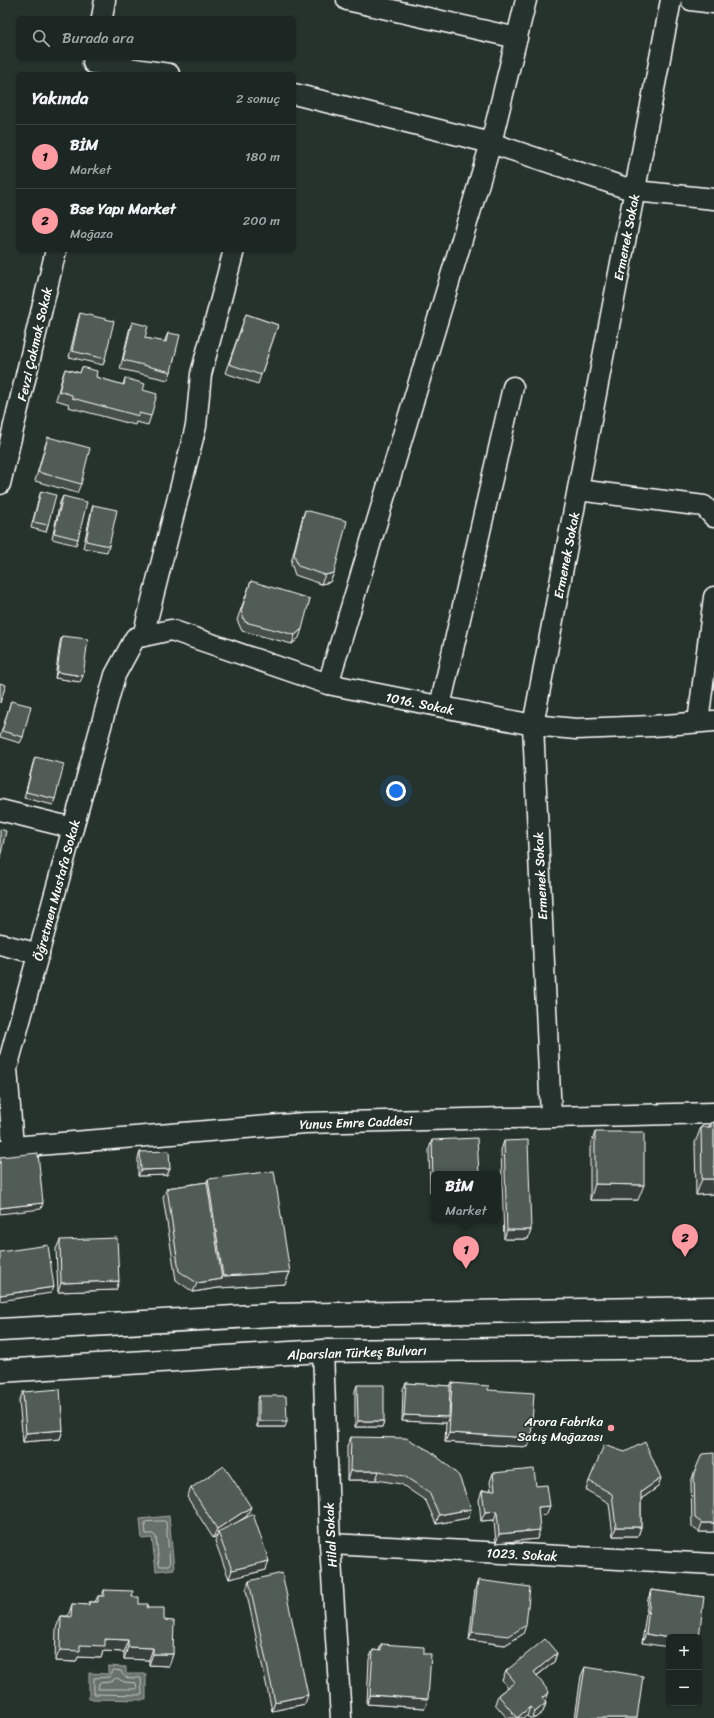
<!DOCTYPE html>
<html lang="tr">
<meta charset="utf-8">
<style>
:root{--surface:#1c2622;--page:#252e2a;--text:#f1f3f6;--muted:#a0a5a5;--line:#3a4340;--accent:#ff9aa2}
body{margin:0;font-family:Sriracha,sans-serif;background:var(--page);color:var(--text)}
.controls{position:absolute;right:12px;bottom:12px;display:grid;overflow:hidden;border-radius:6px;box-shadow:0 1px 3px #0004}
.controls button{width:36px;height:36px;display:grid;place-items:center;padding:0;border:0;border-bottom:1px solid var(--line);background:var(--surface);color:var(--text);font:20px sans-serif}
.you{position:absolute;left:396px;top:791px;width:14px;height:14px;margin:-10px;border:3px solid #fff;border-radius:50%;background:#1a73e8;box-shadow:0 0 0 6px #1a73e833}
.badge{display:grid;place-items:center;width:26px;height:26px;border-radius:50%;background:var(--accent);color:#111;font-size:13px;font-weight:700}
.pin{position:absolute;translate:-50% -33px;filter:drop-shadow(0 1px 2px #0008)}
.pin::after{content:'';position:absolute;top:21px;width:14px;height:12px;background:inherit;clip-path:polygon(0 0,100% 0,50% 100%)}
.popup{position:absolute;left:431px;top:1171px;width:70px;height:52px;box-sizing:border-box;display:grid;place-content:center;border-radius:6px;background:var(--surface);filter:drop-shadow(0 1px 3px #0005);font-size:13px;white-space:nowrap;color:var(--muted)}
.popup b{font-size:15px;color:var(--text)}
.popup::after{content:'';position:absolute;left:50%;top:100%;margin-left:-8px;border:8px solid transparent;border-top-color:var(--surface)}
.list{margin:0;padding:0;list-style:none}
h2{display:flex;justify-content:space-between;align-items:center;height:52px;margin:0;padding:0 16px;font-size:17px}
h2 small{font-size:13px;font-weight:400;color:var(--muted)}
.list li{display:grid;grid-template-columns:26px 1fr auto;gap:12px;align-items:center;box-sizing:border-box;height:64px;padding:0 16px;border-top:1px solid var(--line)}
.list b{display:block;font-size:15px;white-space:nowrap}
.list p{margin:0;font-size:13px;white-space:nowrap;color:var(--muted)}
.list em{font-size:13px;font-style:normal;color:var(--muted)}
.icon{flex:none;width:22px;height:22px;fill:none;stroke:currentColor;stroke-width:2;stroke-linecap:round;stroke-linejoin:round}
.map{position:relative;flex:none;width:714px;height:1718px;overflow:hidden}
.search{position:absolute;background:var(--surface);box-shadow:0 1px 3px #0004;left:16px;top:16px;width:280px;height:44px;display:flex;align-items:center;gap:10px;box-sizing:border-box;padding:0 14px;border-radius:6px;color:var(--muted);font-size:15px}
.panel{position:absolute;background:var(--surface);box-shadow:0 1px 3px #0004;left:16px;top:72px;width:280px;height:180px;border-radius:6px}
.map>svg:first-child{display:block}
.water{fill:#67706c;stroke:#a4a9a7}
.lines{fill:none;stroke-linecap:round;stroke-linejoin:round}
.shore{stroke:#c2c6c4;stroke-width:1}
.minor-casing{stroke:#fff;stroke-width:23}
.highway-casing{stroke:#fff;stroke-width:25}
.minor{stroke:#26332d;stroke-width:20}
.highway{stroke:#26332d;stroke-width:22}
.wall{fill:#464f4b;stroke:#fff}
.shaded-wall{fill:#39403d;stroke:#fff}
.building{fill:#515c57;stroke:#fff}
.poi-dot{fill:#ff9aa2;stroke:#26332d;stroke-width:1.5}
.labels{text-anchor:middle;stroke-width:3;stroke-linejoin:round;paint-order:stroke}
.street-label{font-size:13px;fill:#fff;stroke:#26332d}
.poi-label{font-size:13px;fill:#fff;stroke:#26332d;text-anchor:end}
</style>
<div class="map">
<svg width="714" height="1718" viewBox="0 0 714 1718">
<rect width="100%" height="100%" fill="#26332d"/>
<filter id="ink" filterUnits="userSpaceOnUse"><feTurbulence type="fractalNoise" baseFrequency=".025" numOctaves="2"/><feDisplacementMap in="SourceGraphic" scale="8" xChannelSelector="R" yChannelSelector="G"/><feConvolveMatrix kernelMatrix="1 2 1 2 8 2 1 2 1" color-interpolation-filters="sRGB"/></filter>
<g filter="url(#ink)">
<g class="water">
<polygon points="169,1516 174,1569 156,1571 152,1538 142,1539 140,1519"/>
<polygon points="108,1666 126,1667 126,1674 146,1674 146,1700 89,1699 89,1673 108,1674"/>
</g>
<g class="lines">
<g class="shore">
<polygon points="164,1521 166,1522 170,1564 168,1566 161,1566 159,1565 156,1537 153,1534 146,1534 145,1524 146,1522"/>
<path d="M114,1670l7,1c3,10 12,6 20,7l1,17 -48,-1v-16l15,-1z"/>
<polygon points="117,1678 124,1682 136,1683 137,1689 98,1689 99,1683 110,1682"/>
</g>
<g class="minor-casing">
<g id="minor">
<polyline points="347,0 517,38"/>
<polyline points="691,0 714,3"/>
<polyline points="102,18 105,0"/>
<polyline points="93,63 169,74"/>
<polyline points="294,94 491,143 635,191 714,199"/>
<polyline points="0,484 56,250"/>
<polyline points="578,490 704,506 714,517"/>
<polyline points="143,636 196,426 201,374 234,250"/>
<polyline points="328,684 491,143 526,0"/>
<polyline points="440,706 513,387"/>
<polyline points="698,722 714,597"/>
<polyline points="0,810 73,828"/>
<polyline points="0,944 39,954"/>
<polyline points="551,1116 533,725 671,0"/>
<polyline points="13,1147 7,1068 115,675 135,638 171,630 328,684 533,725 576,729 653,726 714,721"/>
<polyline points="0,1152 13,1147 305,1123 714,1113"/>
<polyline points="323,1351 330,1544 341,1718"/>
<polyline points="330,1544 714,1564"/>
</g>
</g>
<g class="highway-casing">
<g id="highway">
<polyline points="0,1330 272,1315 714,1308"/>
<polyline points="0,1371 323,1351 714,1347"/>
</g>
</g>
<use href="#minor" class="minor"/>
<use href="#highway" class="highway"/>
</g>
<g class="wall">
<polygon points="80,313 105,359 103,365 69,357 78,319"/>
<polygon points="246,314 278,325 258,384 225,373"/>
<polygon points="132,322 145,338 164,342 168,333 171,372 168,380 120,369 129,331"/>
<polygon points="82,367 96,377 123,385 125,378 143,390 151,416 148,425 136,422 135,425 68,407 69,404 56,400 62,378 65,369 80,373"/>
<polygon points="48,437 81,484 77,493 35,481 45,446"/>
<polygon points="41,491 48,525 46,532 31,528 39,497"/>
<polygon points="63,496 78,539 76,545 52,539 60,502"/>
<polygon points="93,505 109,546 107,552 83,548 91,512"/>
<polygon points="305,510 334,573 330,582 321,584 295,575 291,563 302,519"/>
<polygon points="251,581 299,638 292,644 242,631 237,620"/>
<polygon points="62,636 80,682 55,678 60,642"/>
<polygon points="11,701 23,737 20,743 0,737"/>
<polygon points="35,757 55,799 53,805 24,798 33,763"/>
<polygon points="714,1122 714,1194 696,1195 695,1143 701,1127 709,1127 711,1123"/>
<polygon points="595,1132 638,1200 590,1200 590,1148"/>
<polygon points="432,1140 434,1174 434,1193 430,1193 429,1149"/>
<polygon points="504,1141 531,1230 528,1239 504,1239 501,1150"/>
<polygon points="140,1152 170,1169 167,1175 138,1176 138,1158"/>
<polygon points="208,1179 290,1272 285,1284 218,1288 193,1292 176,1280 163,1197 167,1188 207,1182"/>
<polygon points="60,1240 119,1281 116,1290 58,1292 56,1249"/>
<polygon points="406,1383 450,1386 452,1383 488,1390 531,1438 528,1447 445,1442 446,1423 402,1421 403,1389"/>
<polygon points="357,1385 384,1421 382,1427 355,1427 355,1391"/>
<polygon points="23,1392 63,1430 60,1439 23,1442 19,1401"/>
<polygon points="259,1396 285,1427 257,1427 257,1402"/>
<polygon points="351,1437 471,1509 468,1518 436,1524 426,1501 401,1484 376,1480 347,1480 347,1446"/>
<polygon points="493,1473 536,1486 546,1515 539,1515 537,1539 496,1543 494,1520 481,1521 479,1500 482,1491 491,1490 490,1482"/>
<polygon points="694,1473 714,1532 699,1532 692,1527 691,1482"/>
<polygon points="589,1481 658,1487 641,1499 641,1527 638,1536 613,1536 609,1503 586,1490"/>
<polygon points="191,1488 247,1516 241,1520 266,1570 229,1579 215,1541 217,1536 213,1538 187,1497"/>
<polygon points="478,1580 523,1634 505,1645 469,1640 475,1589"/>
<polygon points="249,1581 305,1704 272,1711 246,1590"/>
<polygon points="104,1590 132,1597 139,1604 147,1608 164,1620 173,1654 169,1666 149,1665 149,1660 124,1659 124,1652 103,1651 101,1658 78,1657 76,1662 55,1661 56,1628 61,1616 68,1616 72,1604 87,1605 89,1602 95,1602 98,1596 102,1596"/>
<polygon points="651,1590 704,1597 642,1643 648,1599"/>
<polygon points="381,1644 424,1654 425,1708 367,1704 369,1659 373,1650 379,1651"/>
<polygon points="557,1653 554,1662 537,1676 546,1700 545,1701 546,1703 543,1712 535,1718 529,1718 527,1716 524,1718 507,1718 495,1704 498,1695 508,1687 502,1680 506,1671"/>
<polygon points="585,1667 637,1718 575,1718 581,1676"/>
</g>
<g class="shaded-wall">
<polygon points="334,573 330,582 321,584 325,575"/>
<polygon points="302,629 299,638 292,644 295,635"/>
<polygon points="57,672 83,676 80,682 55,678"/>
<polygon points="170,1169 167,1175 138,1176 141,1170"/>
<polygon points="702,1179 714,1179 714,1194 696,1195"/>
<polygon points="433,1184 434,1184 434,1193 430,1193"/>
<polygon points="595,1184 644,1185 638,1200 590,1200"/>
<polygon points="43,1203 41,1209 0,1214 0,1208"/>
<polygon points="507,1230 531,1230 528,1239 504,1239"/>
<polygon points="290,1272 285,1284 218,1288 193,1292 197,1283 222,1279 223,1276"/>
<polygon points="119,1281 116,1290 58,1292 61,1283"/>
<polygon points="54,1287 51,1293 0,1301 0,1295"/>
<polygon points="404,1415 449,1417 446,1423 402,1421"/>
<polygon points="259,1421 287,1421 285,1427 257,1427"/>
<polygon points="358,1421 384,1421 382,1427 355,1427"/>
<polygon points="63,1430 60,1439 23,1442 26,1433"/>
<polygon points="449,1433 531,1438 528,1447 445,1442"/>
<polygon points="350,1471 379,1471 376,1480 347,1480"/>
<polygon points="661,1478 658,1487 638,1501 641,1492"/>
<polygon points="550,1506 546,1515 534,1516 538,1507"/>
<polygon points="251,1507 247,1516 219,1534 218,1532 217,1536 213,1538 217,1529"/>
<polygon points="471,1509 468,1518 436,1524 439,1515"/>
<polygon points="497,1511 494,1520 481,1521 485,1512"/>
<polygon points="702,1523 714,1523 714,1532 699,1532"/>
<polygon points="616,1527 641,1527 638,1536 613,1536"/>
<polygon points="540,1530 537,1539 496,1543 499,1534"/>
<polygon points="269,1561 266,1570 229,1579 232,1570"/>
<polygon points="526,1625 523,1634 505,1645 469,1640 472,1632"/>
<polygon points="646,1634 669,1638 669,1647 642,1643"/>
<polygon points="105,1639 128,1640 124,1652 103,1651 101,1658 78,1657 76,1662 55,1661 60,1650"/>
<polygon points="128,1647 153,1648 149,1660 124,1659"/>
<polygon points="557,1653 554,1662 530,1681 534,1672"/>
<polygon points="153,1654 173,1654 169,1666 149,1665"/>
<polygon points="549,1692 546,1700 539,1707 542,1698"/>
<polygon points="308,1695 305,1704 272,1711 275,1702"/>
<polygon points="370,1695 428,1699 425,1708 367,1704"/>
<polygon points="546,1703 543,1712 535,1718 533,1718 535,1712"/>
<polygon points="530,1707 527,1716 524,1718 517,1718"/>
</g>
<g class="building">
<polygon points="80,313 114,321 105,359 72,351"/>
<polygon points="246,314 278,325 261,375 229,364"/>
<polygon points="132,322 148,326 145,338 166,342 168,333 180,335 171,372 123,360"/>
<polygon points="82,367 97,371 96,377 124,385 125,378 145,384 143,390 157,394 151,416 139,413 139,416 72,398 72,395 59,391 65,369 80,373"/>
<polygon points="48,437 90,448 81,484 38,472"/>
<polygon points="41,491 56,495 48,525 33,522"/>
<polygon points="63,496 87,502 78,539 54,533"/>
<polygon points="93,505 117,510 109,546 86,541"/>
<polygon points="305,510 347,521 334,573 325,575 298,566 294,554"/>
<polygon points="251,581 310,599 302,629 295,635 245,622 241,611"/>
<polygon points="62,636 88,639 83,676 57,672"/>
<polygon points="0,683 6,685 0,703"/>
<polygon points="11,701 31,706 23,737 2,731"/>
<polygon points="35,757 64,764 55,799 26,792"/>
<polygon points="0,829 6,831 0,858"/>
<polygon points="714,1122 714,1179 702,1179 701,1127 711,1127 711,1123"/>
<polygon points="595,1132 644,1132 644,1185 595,1184"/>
<polygon points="477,1138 479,1174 434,1174 434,1184 433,1184 432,1140"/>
<polygon points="528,1140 531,1230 507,1230 504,1141"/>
<polygon points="169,1151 170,1169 141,1170 140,1152"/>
<polygon points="38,1153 43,1203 0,1208 0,1157"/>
<polygon points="274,1171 290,1272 223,1276 208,1179"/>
<polygon points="207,1182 222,1279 197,1283 179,1271 167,1188"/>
<polygon points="117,1238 119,1281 61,1283 60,1240"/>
<polygon points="48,1245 54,1287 0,1295 0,1252"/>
<polygon points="406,1383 450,1386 449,1417 404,1415"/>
<polygon points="452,1383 489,1386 488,1390 534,1393 531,1438 449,1433"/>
<polygon points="357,1385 384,1385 384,1421 358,1421"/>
<polygon points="60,1389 63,1430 26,1433 23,1392"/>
<polygon points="259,1396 286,1396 287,1421 259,1421"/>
<polygon points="351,1437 406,1438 430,1451 451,1468 459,1476 471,1509 439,1515 429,1492 404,1476 379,1471 350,1471"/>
<polygon points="645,1442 661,1478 641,1492 641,1527 616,1527 612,1494 589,1481 604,1445 625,1452"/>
<polygon points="714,1453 714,1523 702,1523 695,1518 694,1473 702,1454"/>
<polygon points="224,1466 251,1507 217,1529 191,1488"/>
<polygon points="534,1469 536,1486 547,1485 550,1506 538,1507 540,1530 499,1534 497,1511 485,1512 482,1491 495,1490 493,1473"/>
<polygon points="253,1514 269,1561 232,1570 218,1532"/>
<polygon points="282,1573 308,1695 275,1702 249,1581"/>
<polygon points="478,1580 530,1587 526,1625 509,1636 472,1632"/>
<polygon points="104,1590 133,1591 132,1597 139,1597 139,1604 148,1604 147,1608 164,1608 164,1620 174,1621 173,1654 153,1654 153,1648 128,1647 128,1640 105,1639 105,1646 80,1645 80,1651 60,1650 61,1616 71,1617 72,1604 89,1605 89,1602 98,1602 98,1596 104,1596"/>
<polygon points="651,1590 704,1597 699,1637 669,1637 669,1638 646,1634"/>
<polygon points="545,1639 557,1653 534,1672 549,1692 542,1698 546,1703 535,1712 530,1707 517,1718 498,1695 515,1682 506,1671"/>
<polygon points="381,1644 424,1647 424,1654 431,1654 428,1699 370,1695 373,1650 381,1651"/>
<polygon points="585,1667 643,1676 637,1718 577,1718"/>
</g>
</g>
<circle class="poi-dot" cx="611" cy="1428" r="4"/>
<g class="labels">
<g class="street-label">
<text transform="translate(626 237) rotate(-79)" y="5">Ermenek Sokak</text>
<text transform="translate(34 344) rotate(-77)" y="5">Fevzi Çakmak Sokak</text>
<text transform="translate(566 555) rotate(-79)" y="5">Ermenek Sokak</text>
<text transform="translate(420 703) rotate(11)" y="5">1016. Sokak</text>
<text transform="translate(540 876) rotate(-93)" y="5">Ermenek Sokak</text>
<text transform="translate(56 890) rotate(-75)" y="5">Öğretmen Mustafa Sokak</text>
<text transform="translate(356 1122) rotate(-2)" y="5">Yunus Emre Caddesi</text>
<text transform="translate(357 1352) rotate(-2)" y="5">Alparslan Türkeş Bulvarı</text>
<text transform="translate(330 1535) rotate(-93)" y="5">Hilal Sokak</text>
<text transform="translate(522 1554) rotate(3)" y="5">1023. Sokak</text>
</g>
<g class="poi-label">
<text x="603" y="1426">Arora Fabrika<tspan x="603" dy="15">Satış Mağazası</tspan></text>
</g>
</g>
</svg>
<div class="controls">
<button>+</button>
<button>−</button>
</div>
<div class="you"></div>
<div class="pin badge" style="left:466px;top:1269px">1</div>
<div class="popup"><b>BİM</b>Market</div>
<div class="pin badge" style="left:685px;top:1257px">2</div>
<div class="search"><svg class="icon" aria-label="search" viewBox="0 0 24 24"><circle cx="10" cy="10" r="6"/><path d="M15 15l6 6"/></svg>Burada ara</div>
<section class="panel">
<h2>Yakında<small>2 sonuç</small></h2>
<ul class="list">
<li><span class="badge">1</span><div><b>BİM</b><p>Market</p></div><em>180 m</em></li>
<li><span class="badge">2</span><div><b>Bse Yapı Market</b><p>Mağaza</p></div><em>200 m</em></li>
</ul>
</section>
</div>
